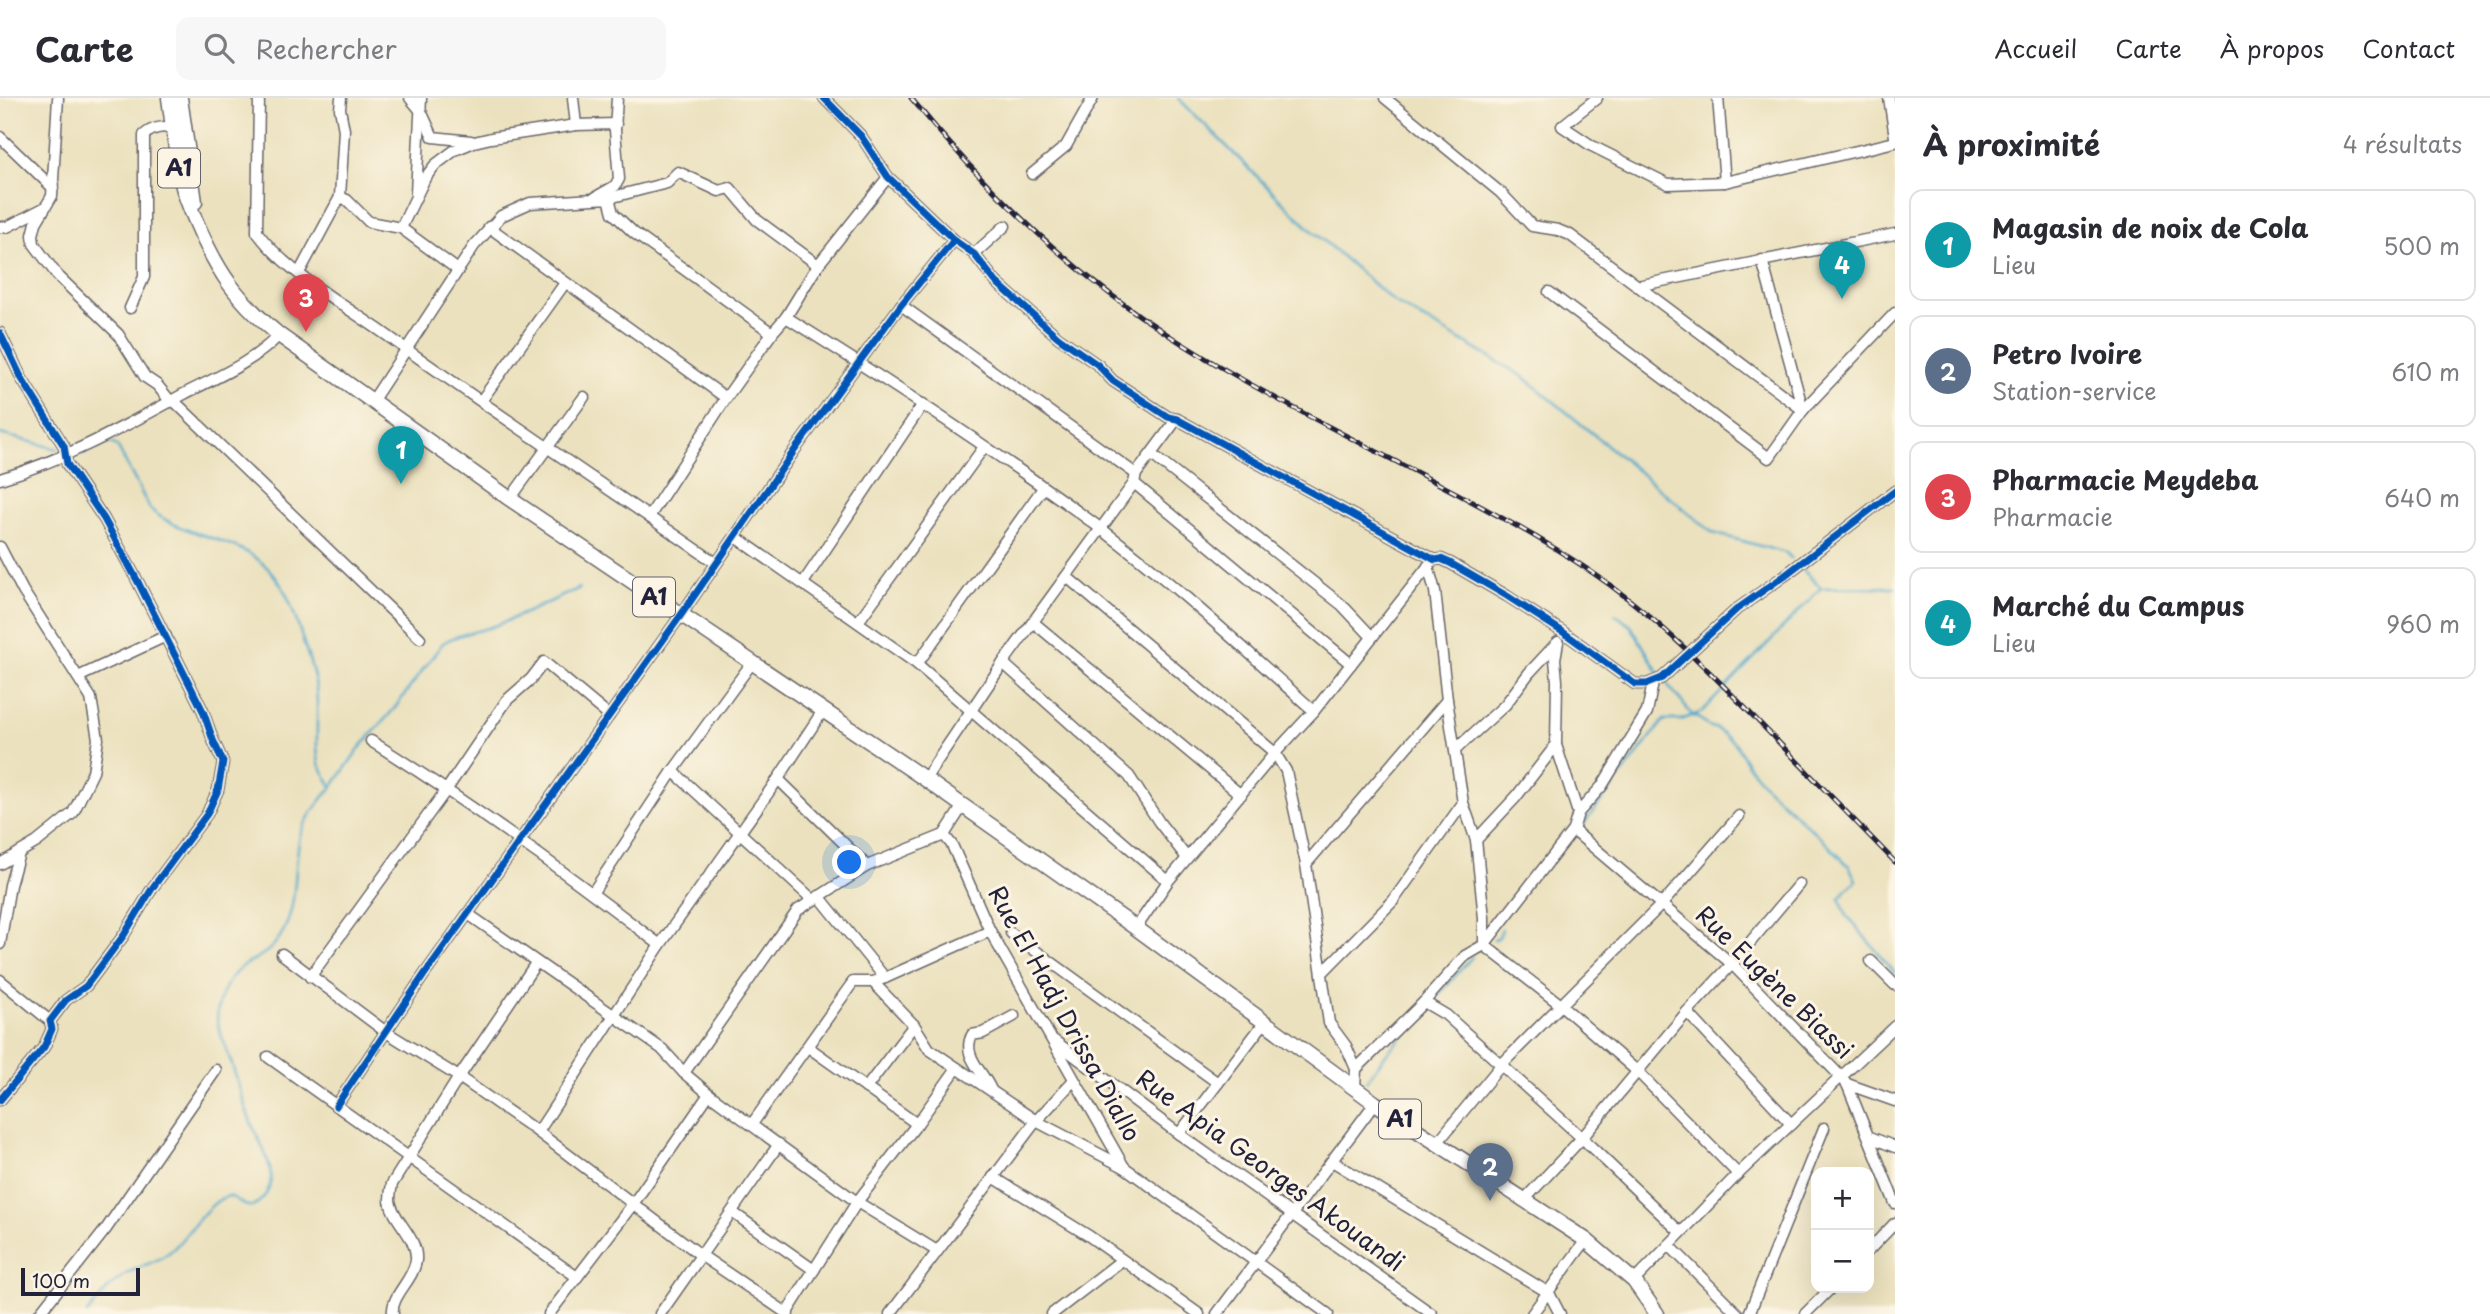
<!DOCTYPE html>
<html lang="fr">
<meta charset="utf-8">
<style>
:root{--surface:#fff;--page:#f7f7f7;--text:#2b2b33;--muted:#7c7c81;--line:#e1e1e2;--accent:#c8321e}
body{margin:0;font-family:"Playpen Sans",sans-serif;background:var(--page);color:var(--text)}
.controls{position:absolute;right:21px;bottom:21px;display:grid;overflow:hidden;border-radius:14px;box-shadow:0 7px 28px #0002}
.controls button{width:63px;height:63px;display:grid;place-items:center;padding:0;border:0;border-bottom:2px solid var(--line);background:var(--surface);color:var(--text);font:35px sans-serif}
.scale{position:absolute;left:21px;bottom:18px;width:119px;box-sizing:border-box;padding-left:7px;border:4px solid #22223b;border-top:0;font-size:19px;line-height:24px;white-space:nowrap;color:#22223b;-webkit-text-stroke:5px #fcf5e5;paint-order:stroke}
.you{position:absolute;left:850px;top:765px;width:24px;height:24px;margin:-18px;border:5px solid #fff;border-radius:50%;background:#1a73e8;box-shadow:0 0 0 10px #1a73e833}
.badge{display:grid;place-items:center;width:46px;height:46px;border-radius:50%;background:var(--accent);color:#fff;font-size:23px;font-weight:700}
.pin{position:absolute;translate:-50% -58px;filter:drop-shadow(0 2px 4px #0008)}
.pin::after{content:'';position:absolute;top:37px;width:24px;height:21px;background:inherit;clip-path:polygon(0 0,100% 0,50% 100%)}
.list{margin:0;padding:0;list-style:none}
h2{display:flex;justify-content:space-between;align-items:center;height:91px;margin:0;padding:0 28px;font-size:30px}
h2 small{font-size:23px;font-weight:400;color:var(--muted)}
.list li{display:grid;grid-template-columns:46px 1fr auto;gap:21px;align-items:center;box-sizing:border-box;height:112px;margin:0 14px 14px;padding:0 14px;border:2px solid var(--line);border-radius:14px}
.list b{display:block;font-size:26px;white-space:nowrap}
.list p{margin:0;font-size:23px;white-space:nowrap;color:var(--muted)}
.list em{font-size:23px;font-style:normal;color:var(--muted)}
.icon{flex:none;width:38px;height:38px;fill:none;stroke:currentColor;stroke-width:2;stroke-linecap:round;stroke-linejoin:round}
.map{position:relative;flex:none;width:1895px;height:1216px;overflow:hidden}
header{display:flex;align-items:center;gap:42px;box-sizing:border-box;height:98px;padding:0 35px;background:var(--surface);border-bottom:2px solid var(--line)}
header strong{font-size:33px}
nav{display:flex;gap:38px;margin-inline-start:auto;font-size:24px}
.search{width:490px;height:63px;background:var(--page);display:flex;align-items:center;gap:18px;box-sizing:border-box;padding:0 24px;border-radius:14px;color:var(--muted);font-size:26px}
main{display:flex}
aside{flex:1;background:var(--surface)}
.map>svg:first-child{display:block}
.lines{fill:none;stroke-linecap:round;stroke-linejoin:round}
.stream{stroke:#4ea8cc;stroke-width:2.5}
.minor-casing{stroke:#686569;stroke-width:13}
.major-casing{stroke:#686569;stroke-width:17}
.minor{stroke:#fff;stroke-width:10}
.major{stroke:#fff;stroke-width:14}
.rail-casing{stroke:#22223b;stroke-width:5}
.rail{stroke:#fcf5e5;stroke-width:2.5;stroke-dasharray:8;stroke-linecap:butt}
.cycleway-casing{stroke:#fcf5e5;stroke-width:11}
.cycleway{stroke:#0057b8;stroke-width:7}
.labels{text-anchor:middle;stroke-width:6;stroke-linejoin:round;paint-order:stroke}
.shield{fill:#fcf5e5;stroke:#63616e;stroke-width:2}
.shield-label{font-size:23px;font-weight:bold;fill:#22223b}
.street-label{font-size:24px;fill:#22223b;stroke:#fcf5e5}
</style>
<header>
<strong>Carte</strong>
<div class="search"><svg class="icon" aria-label="search" viewBox="0 0 24 24"><circle cx="10" cy="10" r="6"/><path d="M15 15l6 6"/></svg>Rechercher</div>
<nav><a>Accueil</a><a>Carte</a><a>À propos</a><a>Contact</a></nav>
</header>
<main>
<div class="map">
<svg width="1895" height="1216" viewBox="0 0 1895 1216">
<rect width="100%" height="100%" fill="#fcf5e5"/>
<filter id="ink" filterUnits="userSpaceOnUse"><feTurbulence type="fractalNoise" baseFrequency=".0143" numOctaves="2"/><feDisplacementMap in="SourceGraphic" scale="14" xChannelSelector="R" yChannelSelector="G"/><feConvolveMatrix kernelMatrix="1 2 1 2 8 2 1 2 1" color-interpolation-filters="sRGB"/></filter>
<filter id="wash" filterUnits="userSpaceOnUse"><feTurbulence type="fractalNoise" baseFrequency=".00686" numOctaves="4" result="noise"/><feDisplacementMap in="SourceGraphic" scale="28" xChannelSelector="R" yChannelSelector="G"/><feGaussianBlur stdDeviation="1.57" result="paint"/><feColorMatrix in="noise" values="0 0 0 0 0 0 0 0 0 0 0 0 0 0 0 0 0 1.4 0 .05"/><feComposite in="paint" operator="in"/></filter>
<g filter="url(#wash)">
<rect width="100%" height="100%" fill="#ebe1be"/>
<g class="lines">
<g class="stream">
<polyline points="1178,0 1308,129 1394,204 1524,279 1713,435 1786,455 1791,460"/>
<polyline points="0,336 58,351"/>
<path d="M81,356l28,-12 8,4 33,63c29,25 65,25 98,44 35,20 44,52 55,88 5,15 11,31 13,47 3,23 -1,47 2,70l1,6 13,23c-12,14 -30,35 -33,54 -6,35 0,77 -26,105 -8,9 -21,14 -31,21 -15,11 -28,38 -24,57 2,12 8,24 12,35 8,22 13,44 22,66 7,15 17,33 19,50 1,13 -7,25 -18,31h-6l-17,-10c-17,0 -41,37 -54,50 -14,16 -34,18 -51,29 -16,10 -27,25 -38,39"/>
<polyline points="1802,471 1821,490 1895,489"/>
<polyline points="1615,516 1631,528 1660,577"/>
<polyline points="1664,582 1693,618 1699,620 1708,628 1717,631 1736,646 1747,666 1767,690 1821,740 1849,768 1856,782 1839,800 1847,818 1895,875"/>
<path d="M333,688l25,-36 36,-41 48,-65c13,-10 36,-12 52,-18 29,-11 57,-25 86,-38"/>
<polyline points="1579,732 1664,622 1681,622 1702,614 1821,490"/>
<polyline points="1494,842 1499,839 1502,831"/>
<polyline points="1432,904 1472,859"/>
<polyline points="1366,983 1386,956 1428,909"/>
</g>
</g>
</g>
<g filter="url(#ink)">
<g class="lines">
<g class="minor-casing">
<g id="minor">
<polyline points="58,0 52,98 36,125 33,137 34,146 57,177 118,236 145,279 157,287 171,304"/>
<path d="M259,0l-2,134c29,40 87,73 128,102 109,78 221,153 331,229"/>
<polyline points="410,0 421,13 433,39 471,43"/>
<polyline points="573,0 576,27"/>
<polyline points="824,0 861,38 888,79 954,142 974,156 996,184 1058,239 1098,267 1113,283 1168,319 1177,321 1435,462 1441,461 1450,465 1507,498 1563,534 1635,586 1647,586 1662,580 1737,511 1784,478 1895,393"/>
<polyline points="1385,0 1501,95 1532,128 1558,132 1570,137 1803,312"/>
<polyline points="1597,0 1562,28 1592,48 1668,86 1725,84 1895,44"/>
<polyline points="1718,0 1725,84"/>
<polyline points="1889,0 1895,39"/>
<polyline points="0,39 53,90"/>
<polyline points="1032,76 1066,48 1093,0"/>
<polyline points="416,95 421,0"/>
<polyline points="340,99 347,102 369,124 401,130 458,172"/>
<polyline points="596,99 615,88 619,81 615,32 617,0"/>
<polyline points="609,100 667,85 678,74 719,93 730,90 757,122 818,167"/>
<polyline points="0,129 7,129 44,110"/>
<polyline points="489,129 726,300"/>
<polyline points="401,130 425,80 435,67 455,52 474,44 491,40 576,27 616,26"/>
<polyline points="974,156 1005,128"/>
<polyline points="1762,162 1803,312"/>
<polyline points="299,175 340,99 344,32 340,11 341,0"/>
<polyline points="1637,188 1895,136"/>
<polyline points="1549,194 1769,360 1803,312 1895,215"/>
<polyline points="901,207 1136,376"/>
<path d="M130,210l14,-31v-142c9,-8 18,-8 29,-8"/>
<path d="M786,219c107,67 213,136 314,211 75,56 144,121 214,183"/>
<polyline points="0,235 22,281 64,348 67,366 104,421 138,484 203,613 213,642 223,664 218,692 207,716 153,789 124,837 86,888 66,902 50,923 52,931 44,949 0,1002"/>
<polyline points="173,302 420,540"/>
<polyline points="373,302 474,148 501,118 530,105 609,100 613,115 634,135 772,235"/>
<polyline points="481,303 565,185"/>
<polyline points="1152,357 1342,507 1372,539"/>
<path d="M0,381c65,-19 125,-53 184,-85 33,-17 70,-32 95,-59"/>
<polyline points="1134,385 1351,566"/>
<polyline points="510,401 584,299"/>
<polyline points="649,419 726,300 772,235 786,219 818,167 888,79"/>
<polyline points="736,439 917,566 1168,783"/>
<polyline points="0,449 23,493 91,600 98,641 93,674 73,715 37,744 0,766"/>
<polyline points="1428,468 1435,493 1447,602 1463,705 1476,742 1484,820 1484,847 1561,907 1638,974 1738,1076"/>
<polyline points="1067,479 1275,655 1286,673 1306,766 1329,925 1346,948 1356,971"/>
<polyline points="803,485 923,306"/>
<polyline points="858,524 984,349"/>
<polyline points="1033,524 1241,697"/>
<polyline points="1003,565 1129,678 1159,724 1187,760"/>
<polyline points="917,566 1043,390"/>
<polyline points="78,579 166,538"/>
<path d="M371,643c100,63 196,132 289,204"/>
<polyline points="1455,652 1505,607 1529,575 1556,546"/>
<polyline points="673,673 813,802"/>
<polyline points="778,681 867,768"/>
<polyline points="925,681 1003,565 1134,385 1136,376 1177,321"/>
<polyline points="962,709 944,737 952,747 990,833 1124,1069 1328,1216"/>
<polyline points="1578,715 1602,688 1647,614 1653,585"/>
<polyline points="1573,732 1732,866 1842,980 1847,986 1895,1105"/>
<polyline points="1476,742 1516,699 1556,647"/>
<polyline points="1306,766 1447,602"/>
<polyline points="593,794 673,673 751,566"/>
<polyline points="819,798 885,880"/>
<polyline points="468,816 662,951 684,975 709,996 857,1104 937,1153"/>
<polyline points="1136,830 1168,783 1275,655 1314,613 1430,466"/>
<polyline points="1011,835 1218,985"/>
<polyline points="0,846 10,787 19,755"/>
<polyline points="282,856 386,934 459,979 538,1034 702,1158 788,1216"/>
<polyline points="1871,863 1895,887"/>
<polyline points="1322,875 1393,803 1463,705"/>
<polyline points="310,879 447,691 507,602 531,581 544,564 609,618"/>
<polyline points="0,882 50,923"/>
<polyline points="873,884 914,927 929,951 1036,1023 1124,1069"/>
<polyline points="1424,904 1446,917 1582,1040 1680,1134"/>
<polyline points="1687,914 1791,1026"/>
<polyline points="1052,941 1179,1036 1432,1216"/>
<polyline points="808,949 917,1026"/>
<polyline points="268,959 577,1179"/>
<polyline points="684,975 798,812 867,768 944,737"/>
<polyline points="1847,986 1895,1003"/>
<polyline points="866,990 914,927"/>
<polyline points="1355,990 1356,971 1424,904 1465,858 1484,847 1573,732 1578,715 1556,647 1557,583 1555,561 1558,544"/>
<path d="M991,992c-7,-18 -30,-34 -19,-55l11,-2 31,-17"/>
<polyline points="336,1008 424,877 681,517 794,353 901,207 954,142"/>
<polyline points="752,1026 853,884 873,884 885,880 990,833"/>
<polyline points="538,1034 660,847 778,681 822,614"/>
<polyline points="1179,1036 1264,925"/>
<polyline points="1870,1039 1895,1049"/>
<polyline points="1437,1045 1501,967 1662,806 1739,718"/>
<polyline points="1332,1063 1549,1195 1560,1216"/>
<polyline points="993,1079 1089,1138 1199,1216"/>
<polyline points="1525,1101 1582,1040 1687,914 1732,866 1799,786"/>
<polyline points="732,1114 814,1172"/>
<polyline points="1669,1147 1738,1216"/>
<polyline points="1869,1152 1895,1125"/>
<polyline points="1634,1183 1738,1076 1895,928"/>
<polyline points="39,1216 106,1131 216,972"/>
<path d="M393,1216c-3,-18 21,-34 23,-54 2,-23 -23,-39 -26,-59 0,-5 1,-12 2,-17l67,-107 77,-114"/>
<polyline points="549,1216 633,1106 709,996"/>
<polyline points="660,1216 779,1046"/>
<polyline points="786,1216 857,1104 917,1026 957,970"/>
<polyline points="890,1216 1036,1023 1074,982"/>
<polyline points="1052,1216 1122,1162"/>
<polyline points="1217,1216 1375,1005"/>
<polyline points="1532,1216 1586,1142"/>
<polyline points="1749,1216 1824,1030"/>
<polyline points="1805,1216 1831,1190"/>
</g>
</g>
<g class="major-casing">
<g id="major">
<path d="M169,0c4,28 7,57 13,85 3,14 9,27 15,41 21,49 40,76 82,111l231,164 415,280 211,149 239,175 211,137 48,41 23,33"/>
<polyline points="180,0 195,104"/>
</g>
</g>
<use href="#minor" class="minor"/>
<use href="#major" class="major"/>
<g class="rail-casing">
<path id="rail" d="M911,0c75,92 159,174 259,238 92,59 192,107 288,158 52,28 104,56 152,91 53,39 98,85 144,132 47,48 94,97 141,145"/>
</g>
<use href="#rail" class="rail"/>
<g class="cycleway-casing">
<g id="cycleway">
<polyline points="824,0 861,38 888,79 954,142 974,156 996,184 1058,239 1098,267 1113,283 1168,319 1177,321 1435,462 1441,461 1450,465 1507,498 1563,534 1635,586 1647,586 1662,580 1737,511 1784,478 1895,393"/>
<polyline points="0,235 22,281 64,348 67,366 104,421 138,484 203,613 213,642 223,664 218,692 207,716 153,789 124,837 86,888 66,902 50,923 52,931 44,949 0,1002"/>
<polyline points="336,1008 424,877 681,517 794,353 901,207 954,142"/>
</g>
</g>
<use href="#cycleway" class="cycleway"/>
</g>
</g>
<g class="labels">
<g class="shield">
<rect x="158" y="50.5" width="42" height="39" rx="5"/>
<rect x="633" y="479.5" width="42" height="39" rx="5"/>
<rect x="1379" y="1001.5" width="42" height="39" rx="5"/>
</g>
<g class="shield-label">
<text x="179" y="78">A1</text>
<text x="654" y="507">A1</text>
<text x="1400" y="1029">A1</text>
</g>
<g class="street-label">
<text transform="translate(1774 885) rotate(44)" y="8">Rue Eugène Biassi</text>
<text transform="translate(1064 916) rotate(61)" y="8">Rue El Hadj Drissa Diallo</text>
<text transform="translate(1270 1073) rotate(36)" y="8">Rue Apia Georges Akouandi</text>
</g>
</g>
</svg>
<div class="controls">
<button>+</button>
<button>−</button>
</div>
<div class="scale">100 m</div>
<div class="you"></div>
<div class="pin badge" style="left:401px;top:386px;background:#0f9aa8">1</div>
<div class="pin badge" style="left:1490px;top:1103px;background:#5c6f8a">2</div>
<div class="pin badge" style="left:306px;top:234px;background:#e0444e">3</div>
<div class="pin badge" style="left:1842px;top:201px;background:#0f9aa8">4</div>
</div>
<aside>
<h2>À proximité<small>4 résultats</small></h2>
<ul class="list">
<li><span class="badge" style="background:#0f9aa8">1</span><div><b>Magasin de noix de Cola</b><p>Lieu</p></div><em>500 m</em></li>
<li><span class="badge" style="background:#5c6f8a">2</span><div><b>Petro Ivoire</b><p>Station-service</p></div><em>610 m</em></li>
<li><span class="badge" style="background:#e0444e">3</span><div><b>Pharmacie Meydeba</b><p>Pharmacie</p></div><em>640 m</em></li>
<li><span class="badge" style="background:#0f9aa8">4</span><div><b>Marché du Campus</b><p>Lieu</p></div><em>960 m</em></li>
</ul>
</aside>
</main>
